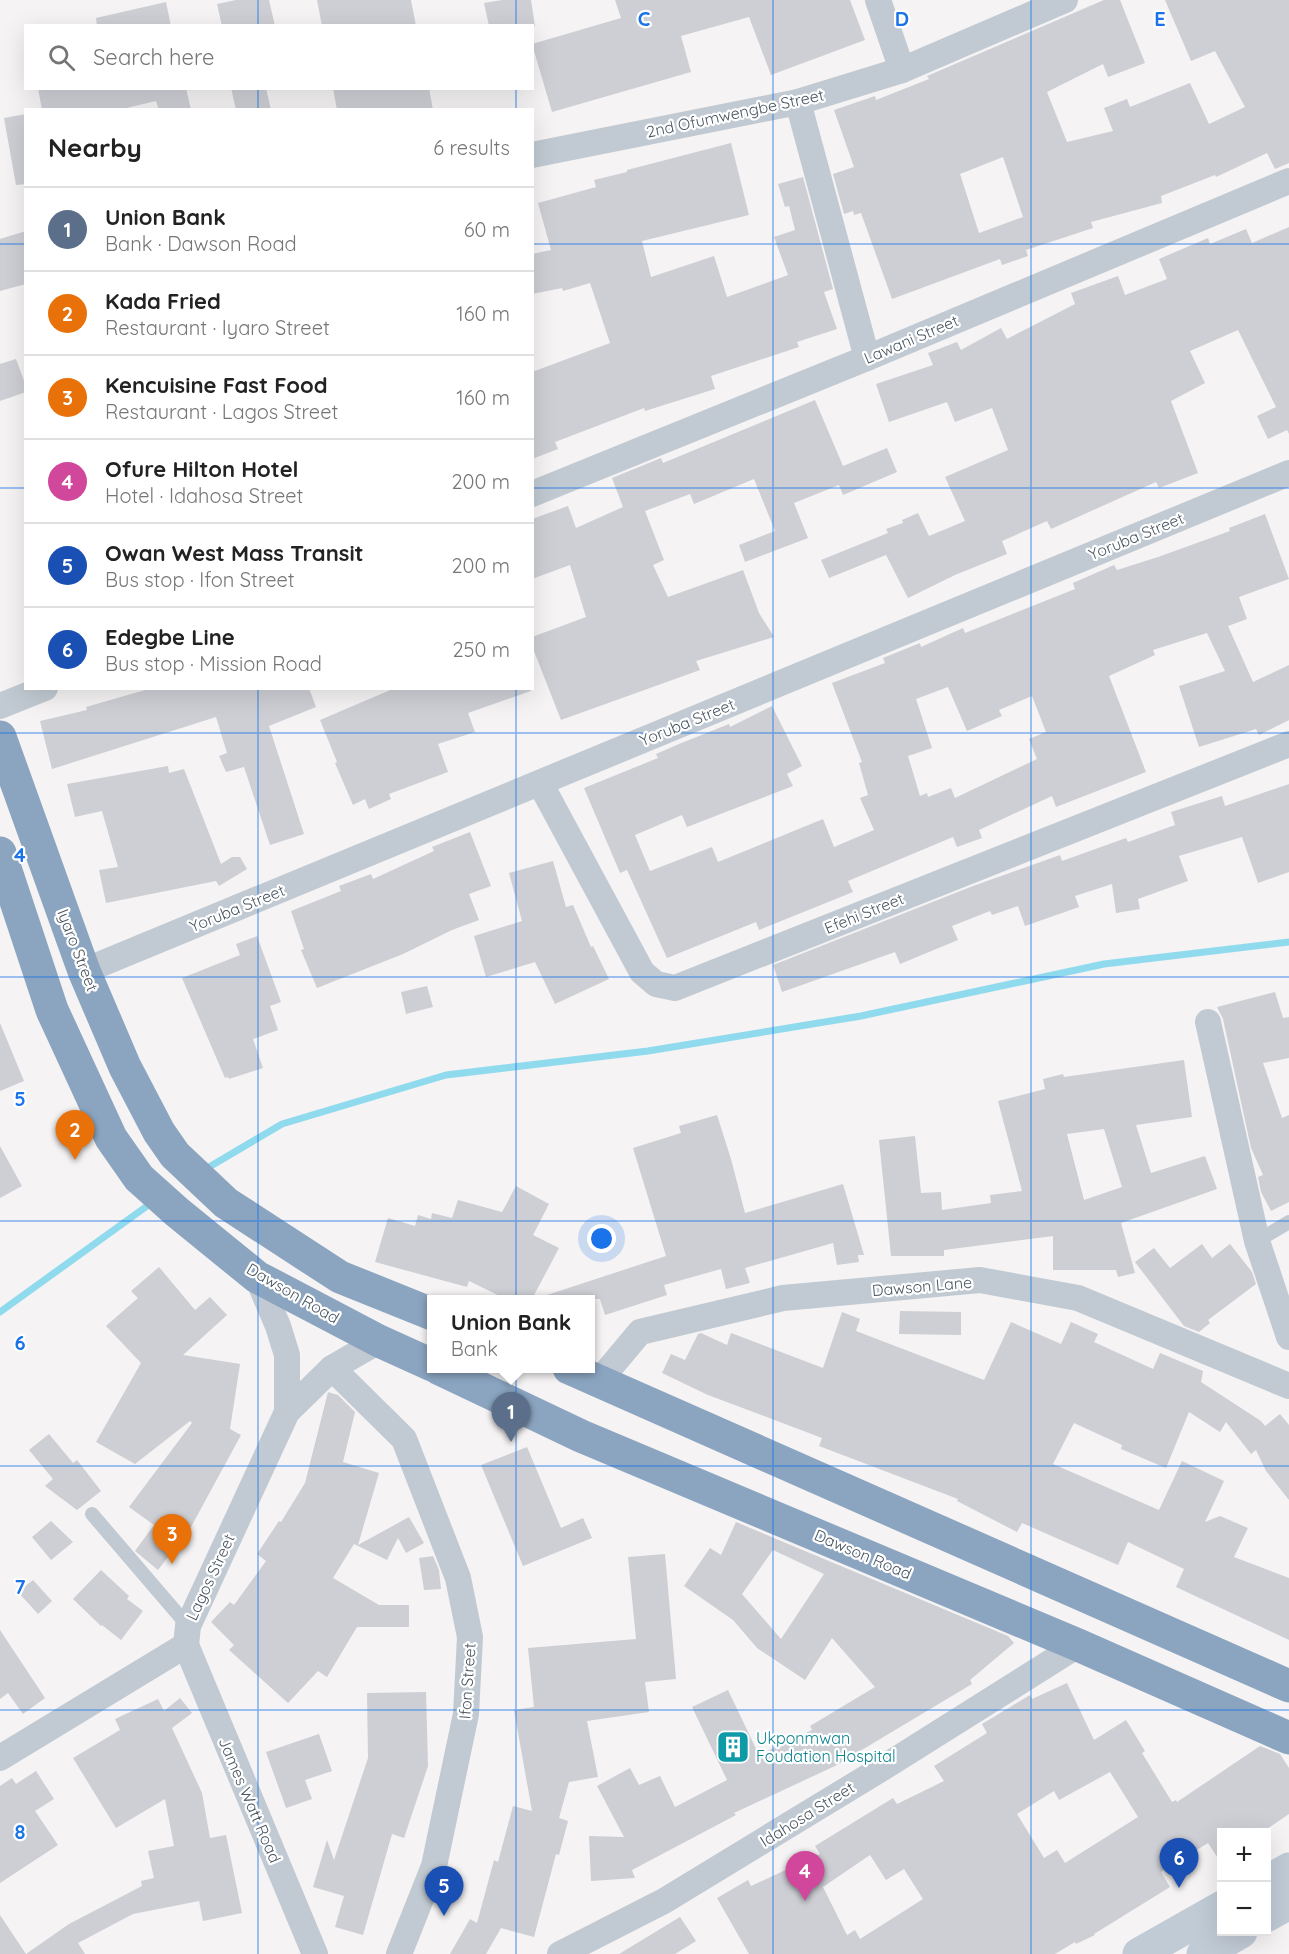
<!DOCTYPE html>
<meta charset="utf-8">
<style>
:root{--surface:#fff;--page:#f6f6f6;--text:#222;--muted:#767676;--line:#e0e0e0;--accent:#1a73e8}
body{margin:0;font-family:Quicksand,sans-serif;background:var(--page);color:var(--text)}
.controls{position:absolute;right:18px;bottom:18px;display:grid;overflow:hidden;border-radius:0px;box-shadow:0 6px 24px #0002}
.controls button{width:54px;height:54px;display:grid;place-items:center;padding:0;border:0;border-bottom:2px solid var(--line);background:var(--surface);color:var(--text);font:30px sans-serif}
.you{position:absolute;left:602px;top:1239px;width:21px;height:21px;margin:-15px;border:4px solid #fff;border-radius:50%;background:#1a73e8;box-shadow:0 0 0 9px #1a73e833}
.badge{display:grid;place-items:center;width:39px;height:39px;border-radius:50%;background:var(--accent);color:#fff;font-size:20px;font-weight:700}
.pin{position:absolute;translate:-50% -50px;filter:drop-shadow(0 2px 3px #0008)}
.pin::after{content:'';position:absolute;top:32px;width:21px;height:18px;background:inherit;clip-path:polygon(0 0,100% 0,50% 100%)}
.popup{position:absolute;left:427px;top:1295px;width:168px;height:78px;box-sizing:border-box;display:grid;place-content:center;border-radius:0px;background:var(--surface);filter:drop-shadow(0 2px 4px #0005);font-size:20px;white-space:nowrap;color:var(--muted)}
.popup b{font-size:22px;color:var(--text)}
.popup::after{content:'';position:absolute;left:50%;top:100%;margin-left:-12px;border:12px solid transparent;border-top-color:var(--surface)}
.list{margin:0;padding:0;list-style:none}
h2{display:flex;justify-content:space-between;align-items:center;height:78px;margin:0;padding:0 24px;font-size:26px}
h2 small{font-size:20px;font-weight:400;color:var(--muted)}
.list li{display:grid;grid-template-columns:39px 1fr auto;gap:18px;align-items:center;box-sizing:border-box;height:84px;padding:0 24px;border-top:2px solid var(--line)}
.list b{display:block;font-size:22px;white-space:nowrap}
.list p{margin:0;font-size:20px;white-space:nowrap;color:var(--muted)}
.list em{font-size:20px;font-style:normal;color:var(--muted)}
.icon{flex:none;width:33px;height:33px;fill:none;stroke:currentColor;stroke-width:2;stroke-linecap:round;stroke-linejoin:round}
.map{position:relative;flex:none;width:1289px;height:1954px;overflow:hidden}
.search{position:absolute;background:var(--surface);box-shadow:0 6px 24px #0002;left:24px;top:24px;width:510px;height:66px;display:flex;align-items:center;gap:15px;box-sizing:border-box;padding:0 21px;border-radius:0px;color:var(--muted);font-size:22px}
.panel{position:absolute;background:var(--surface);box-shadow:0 6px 24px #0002;left:24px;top:108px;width:510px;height:582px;border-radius:0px}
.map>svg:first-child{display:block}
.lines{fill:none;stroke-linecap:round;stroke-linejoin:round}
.stream{stroke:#90daee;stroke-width:7}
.building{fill:#cdcfd5;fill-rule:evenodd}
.lane{stroke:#c1cad2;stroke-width:14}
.street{stroke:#c1cad2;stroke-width:26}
.secondary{stroke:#c1cbd6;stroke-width:33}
.highway{stroke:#8ba5c1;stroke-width:33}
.grid{fill:none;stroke:#1a73e8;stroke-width:1.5;stroke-opacity:0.55}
.labels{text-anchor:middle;stroke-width:4.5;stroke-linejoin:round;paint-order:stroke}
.street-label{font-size:16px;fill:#4a5661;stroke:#fff}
.culture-label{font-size:16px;fill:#0d838f;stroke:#fff;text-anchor:start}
.grid-label{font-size:20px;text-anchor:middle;font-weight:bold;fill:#1a73e8;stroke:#fff;stroke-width:4.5;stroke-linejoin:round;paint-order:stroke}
</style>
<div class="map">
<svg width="1289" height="1954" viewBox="0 0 1289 1954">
<rect width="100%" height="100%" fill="#f5f3f3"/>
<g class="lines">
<g class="stream">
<polyline points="204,1170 282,1124 446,1075 648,1051 861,1016 1104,964 1289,942"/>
<polyline points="0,1312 154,1201"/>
</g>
</g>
<g class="building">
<polygon points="236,0 269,0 275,26 222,26 217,4"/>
<polygon points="317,0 411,0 416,26 322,26"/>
<polygon points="502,0 531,0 535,26 489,26 484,3"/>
<polygon points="615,0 850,0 865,40 771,75 749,17 681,36 691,72 552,112 532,44 621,18"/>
<path d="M1104,0h16l25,63 -37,14 -5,-13 -56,28 20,50 46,-11 -9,-23 23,-9 3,8 60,-24 19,41 36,-17 -30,-56 -24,10 -26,-61h124v163l-14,6 -8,-16 -51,24 -1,-2 -54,21 1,7 -71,19 2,6 -67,22 2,6 -26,9 -2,-6 -108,40 -31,-86 -7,2 -1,-4 -9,3 -11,-40 21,-7 -20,-57 41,-14 1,4 53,-21 -2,-3zM1003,157l20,60 -44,16 -19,-59z"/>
<polygon points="166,2 171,26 97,26 96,18"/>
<polygon points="38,88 186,88 191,110 159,110 156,101 118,110 42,110"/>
<polygon points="231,88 266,88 271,110 236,110"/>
<polygon points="333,88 429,88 433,110 337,110"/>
<polygon points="26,114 26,184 16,185 4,118"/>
<polygon points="731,143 749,215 642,241 651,277 714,256 727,297 788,275 774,237 795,230 789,206 785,207 778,184 803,177 833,289 824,292 837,329 797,342 799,347 711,376 715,389 645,411 644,408 555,442 558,449 532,459 532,372 610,343 590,283 563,291 562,288 532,294 532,254 551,250 538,203 596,187 594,180 627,172 627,170"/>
<polygon points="1289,227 1289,434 1287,430 1268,439 1257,416 1276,407 1238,330 1190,351 1205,383 1171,401 1198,473 1159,488 1156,482 1051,529 1047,521 1002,541 1007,554 955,575 908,598 886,555 829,578 821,560 888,533 886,529 903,523 902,520 918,513 929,536 965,521 945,477 1008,450 992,408 955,422 947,402 889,422 876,384 933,365 928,353 957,342 961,350 1001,328 1007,339 1075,304 1071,293 1118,276 1125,295 1167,279 1159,259 1208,238 1210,244 1246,229 1252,243"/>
<polygon points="26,231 26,284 0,291 0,239"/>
<polygon points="16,359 26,386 26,392 0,401 0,364"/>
<polygon points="815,400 843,466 887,448 897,472 843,495 839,485 794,503 808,538 745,562 739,545 775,531 754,479 694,504 690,494 645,511 664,560 653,565 668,597 743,570 759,613 774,637 696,661 700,670 561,720 532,646 532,637 586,617 570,565 532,579 532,519 568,506 576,528 623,507 612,478 661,458 663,463"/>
<path d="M1265,514l24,65 -50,18 8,22 -19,7 25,56 36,-17v55l-30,15 -3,-6 -57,18 -20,-61 46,-15 -18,-38 -54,17 2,5 -46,21 37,96 -90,35 -4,-11 -73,34 3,8 -25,9 -4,-10 -105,44 5,11 -94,38 -3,-8 -89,36 -40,-88 -7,3 -36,-85 74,-30 -2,-4 23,-10 50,-20 1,3 42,-21 30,60 -15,8 6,12 -106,41 -5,-12 -47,20 15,36 62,-24 6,15 105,-43 11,28 40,-17 -14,-32 8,-3 -9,-32 3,-1 -30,-79 53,-20 -2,-5 37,-15 1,4 42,-19 2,5 110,-44 -2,-6 41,-18 3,5 41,-13 72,-26 -1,-3zM948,687l19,44 35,-15 -3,-6 33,-14 14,36 -17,7 8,20 -82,39 -4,-10 -23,9 -1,-4 -7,3 -12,-40 24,-8 -16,-49z"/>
<polygon points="152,688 309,688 316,707 269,726 304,834 270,845 244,767 226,772 219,756 227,753 216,717 52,769 40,721 87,710 86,707"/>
<polygon points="395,688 530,688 531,691 468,713 475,732 438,744 448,772 389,794 391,799 369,809 365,799 353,805 335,763 337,762 320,720"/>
<polygon points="168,766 169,773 184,769 221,864 232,857 240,857 247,869 219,886 216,881 106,903 99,870 118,867 102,811 75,817 67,784"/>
<polygon points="1289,784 1289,872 1258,883 1242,837 1179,856 1188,881 1138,899 1140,909 1116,913 1112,884 1075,896 1079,907 1025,926 1018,906 992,915 990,911 952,926 958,940 900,964 895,952 782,992 773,965 973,886 1060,855 1062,861 1126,838 1128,842 1175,825 1171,812 1222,796 1225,806"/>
<polygon points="470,832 491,886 469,894 479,920 452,930 403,954 317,988 301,950 304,949 291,911 341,891 339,886 371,874 373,879 434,851 432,847"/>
<polygon points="553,861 566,907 573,905 591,947 593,946 609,979 555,1004 535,962 486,977 474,936 522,921 509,873"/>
<polygon points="257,936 281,1002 270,1006 278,1030 253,1039 263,1068 229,1079 228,1077 225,1078 182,978 240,955 236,944"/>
<polygon points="427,986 433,1007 406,1014 401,992"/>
<polygon points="1275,992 1283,1018 1289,1017 1289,1058 1263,1063 1282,1118 1289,1115 1289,1202 1271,1211 1261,1192 1258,1177 1263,1175 1251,1148 1223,1019 1217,1007"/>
<polygon points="0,1023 24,1081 0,1091"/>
<path d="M1184,1060l8,57 -56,8 15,48 54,-17 12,33 -96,34 14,50 -17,4 -2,-7h-63v-34l-109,14v6h-53l-12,-116 36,-4 6,57 20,-1 1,18 49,-7 -1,-8 32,-4 -24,-90 47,-12 -2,-10 20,-5 1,3zM1104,1129l18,58 -38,13 -17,-66z"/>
<polygon points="717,1115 731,1159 745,1213 843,1184 864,1255 858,1255 859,1262 837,1265 833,1243 745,1268 750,1283 726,1289 721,1269 664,1285 667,1295 605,1315 600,1299 545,1299 544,1296 666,1256 633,1148 681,1133 679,1126"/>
<polygon points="0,1146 22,1186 0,1198"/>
<polygon points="516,1186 549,1204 533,1235 559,1248 532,1299 506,1299 469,1281 467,1287 375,1262 388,1218 415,1226 418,1215 431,1219 432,1213 452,1218 458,1200 502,1212"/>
<polygon points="1202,1244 1212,1258 1230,1244 1252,1272 1256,1284 1208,1320 1210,1323 1199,1332 1184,1326 1135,1262 1154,1248 1170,1268"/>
<polygon points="159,1267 195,1310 210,1297 227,1315 183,1355 240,1364 230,1429 241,1435 191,1527 158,1570 135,1551 154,1525 129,1507 192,1423 190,1421 135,1464 96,1442 141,1363 106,1326 138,1298 131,1291"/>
<polygon points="900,1311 961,1312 961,1335 899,1334"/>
<polygon points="842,1312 860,1319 856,1331 984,1380 1011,1322 1061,1344 1071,1322 1098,1334 1094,1342 1153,1369 1160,1353 1203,1371 1201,1382 1261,1421 1265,1426 1280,1414 1289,1425 1289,1500 1266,1471 1256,1450 1251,1454 1226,1422 1220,1432 1189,1412 1166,1468 1121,1449 1122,1445 1074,1423 1053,1464 1159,1510 1182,1461 1224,1481 1205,1522 1220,1516 1248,1528 1234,1557 1289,1578 1289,1640 1176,1587 1184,1569 1128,1542 1118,1565 1022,1523 1017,1532 957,1501 958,1499 819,1446 822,1438 708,1395 662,1373 671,1354 685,1360 698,1334 701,1333 727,1345 731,1333 823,1368"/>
<polygon points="328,1392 338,1395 355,1412 343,1462 379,1473 358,1545 409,1517 424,1543 406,1553 398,1538 387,1560 354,1544 333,1578 379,1605 409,1605 409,1627 357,1627 327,1677 318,1671 288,1703 229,1650 234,1645 211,1622 230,1602 234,1605 266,1561 257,1554 279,1521 281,1522 305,1483"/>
<polygon points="49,1434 73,1463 77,1460 101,1491 77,1510 45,1486 53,1479 29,1450"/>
<polygon points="527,1447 561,1528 583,1518 592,1538 523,1566 481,1465"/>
<polygon points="51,1521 73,1542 51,1560 32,1537"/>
<path d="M736,1522l272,114 6,7 -44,37 2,4 -137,82 -101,47 2,2 -104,55 3,8 -44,3 -2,-45 35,1 -27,-51 33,-18 9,17 21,-9 15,31 52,-27 -35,-73 36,-17 31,65 53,-25 -2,-4 65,-39 -43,-49 -27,42 -48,-32 -24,-28 -49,-34 26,-38 11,7zM773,1550l51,24 -43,65 -39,-45z"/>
<polygon points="665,1554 676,1679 645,1682 649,1712 587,1721 598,1777 569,1782 559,1818 568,1821 559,1855 556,1854 534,1937 501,1928 486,1954 450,1954 470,1919 477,1923 494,1860 498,1862 513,1806 532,1811 514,1710 534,1707 528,1648 636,1639 628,1557"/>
<polygon points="433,1556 439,1570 441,1589 424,1590 419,1558"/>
<polygon points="101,1570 129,1596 127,1599 143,1611 121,1640 102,1625 101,1626 73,1599"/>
<polygon points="33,1580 52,1601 38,1614 18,1592"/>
<polygon points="0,1630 45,1698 23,1714 8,1693 0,1699"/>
<path d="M1067,1683l27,57 32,-20 19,31 -3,2 30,49 4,-2 1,2 83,-56 20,8 9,14v46l-28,19h-40v30l-13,-20 -47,29 9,15 -76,47 1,1 -19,9 -1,-2 -20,12h-306l-32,-56 31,-18 3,6 69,-32 -5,-8 78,-48 4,6 47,-23 -10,-15 53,-33 -5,-9 48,-29 2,4zM1110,1772l28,45 -73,46 -8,-13 -13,8 -27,-44 37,-23 5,9zM870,1855l16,25 18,-11 19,30 -63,40 -5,-9 -8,5 -24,-48z"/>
<polygon points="426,1692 428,1766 404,1838 392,1834 363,1935 335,1927 344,1896 313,1887 327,1840 334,1860 368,1758 367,1693"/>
<polygon points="180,1698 192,1713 172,1728 202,1793 210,1838 226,1835 242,1913 203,1921 199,1901 133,1914 78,1943 85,1954 26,1954 69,1924 142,1886 141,1881 154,1878 148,1851 174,1846 165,1799 116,1828 73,1758 120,1730 115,1719 158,1699 164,1711"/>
<polygon points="319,1734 332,1771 305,1780 312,1799 286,1808 266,1752"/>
<polygon points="36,1771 54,1799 35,1811 58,1845 0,1883 0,1786 12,1778 16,1784"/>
<polygon points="0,1915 26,1954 0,1954"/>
<polygon points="680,1917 696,1941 675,1954 619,1954"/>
</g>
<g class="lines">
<g class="lane">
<polyline points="1257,1241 1289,1222"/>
<polyline points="92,1514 188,1626"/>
</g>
<g class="street">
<polyline points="878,0 902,70"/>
<polyline points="798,102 867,358"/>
<polyline points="532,155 798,102 902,70 1065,0"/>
<polyline points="532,494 867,358 1289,181"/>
<polyline points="0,706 45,688"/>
<polyline points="540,783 642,972 656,984 675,988 1289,744"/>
<polyline points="84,971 1289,473"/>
<polyline points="1208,1022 1257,1241 1289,1337"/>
<polyline points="257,1277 278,1326 287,1355 287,1412"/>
<polyline points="332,1368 404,1439 458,1578 470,1637 466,1714 434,1866 399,1954"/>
<polyline points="599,1381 640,1332 783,1298 980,1280 1078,1298 1289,1386"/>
<polyline points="186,1645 315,1954"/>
<polyline points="0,1758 186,1645 188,1626 287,1412 332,1368 379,1341"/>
<polyline points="560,1954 664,1901 889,1764 1078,1645"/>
</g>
<g class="secondary">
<polyline points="1266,1882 1289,1869"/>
<polyline points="1266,1916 1289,1903"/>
<polyline points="1139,1954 1222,1907"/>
<polyline points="1203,1954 1241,1932"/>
</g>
<g class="highway">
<polyline points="0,737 84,971 125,1067 159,1132 175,1155 226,1203 340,1277 432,1314"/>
<polyline points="0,853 52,1010 111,1138 139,1178 177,1212 257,1277 379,1341 432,1365"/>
<polyline points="438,1368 581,1436 1078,1645 1289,1738"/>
<polyline points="569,1368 1289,1686"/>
</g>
</g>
<path class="grid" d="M258,0v26M516,0v26M773,0v1954M1031,0v1954M258,88v22M516,88v22M0,244h26M532,244h757M0,488h26M532,488h757M258,688v1266M516,688v1266M0,733h1289M0,977h1289M0,1221h1289M0,1466h1289M0,1710h1289"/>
<defs>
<g id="building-square" transform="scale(1.725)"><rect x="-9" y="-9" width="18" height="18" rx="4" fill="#0f9aa8" stroke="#fff"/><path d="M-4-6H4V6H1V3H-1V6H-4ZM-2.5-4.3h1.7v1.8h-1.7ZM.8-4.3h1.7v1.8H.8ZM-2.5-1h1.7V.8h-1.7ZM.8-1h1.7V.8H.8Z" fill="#fff"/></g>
</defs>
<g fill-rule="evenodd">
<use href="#building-square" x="733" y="1747"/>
</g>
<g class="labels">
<g class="street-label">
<text transform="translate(735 113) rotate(-12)" y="6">2nd Ofumwengbe Street</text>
<text transform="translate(911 339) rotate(-23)" y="6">Lawani Street</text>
<text transform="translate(1136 536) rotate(-22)" y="6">Yoruba Street</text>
<text transform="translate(687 722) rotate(-22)" y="6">Yoruba Street</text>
<text transform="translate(237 908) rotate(-22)" y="6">Yoruba Street</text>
<text transform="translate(864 913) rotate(-22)" y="6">Efehi Street</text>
<text transform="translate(78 950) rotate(69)" y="6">Iyaro Street</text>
<text transform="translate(922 1286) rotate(-5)" y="6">Dawson Lane</text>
<text transform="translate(293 1293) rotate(30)" y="6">Dawson Road</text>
<text transform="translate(863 1554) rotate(23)" y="6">Dawson Road</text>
<text transform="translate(210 1577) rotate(-65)" y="6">Lagos Street</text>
<text transform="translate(467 1681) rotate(-86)" y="6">Ifon Street</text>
<text transform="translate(250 1800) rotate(67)" y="6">James Watt Road</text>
<text transform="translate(807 1814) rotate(-32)" y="6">Idahosa Street</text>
</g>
<g class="culture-label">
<text x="756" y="1744">Ukponmwan<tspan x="756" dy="18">Foudation Hospital</tspan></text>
</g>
</g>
<g class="grid-label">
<text x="644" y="26">C</text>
<text x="902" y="26">D</text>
<text x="1160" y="26">E</text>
<text x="20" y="862">4</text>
<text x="20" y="1106">5</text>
<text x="20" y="1350">6</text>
<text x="20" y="1594">7</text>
<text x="20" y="1839">8</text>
</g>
</svg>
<div class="controls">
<button>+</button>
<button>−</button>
</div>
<div class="you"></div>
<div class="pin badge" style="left:511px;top:1442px;background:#5c6f8a">1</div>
<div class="popup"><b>Union Bank</b>Bank</div>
<div class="pin badge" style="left:75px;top:1160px;background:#e8710a">2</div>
<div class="pin badge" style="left:172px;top:1564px;background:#e8710a">3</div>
<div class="pin badge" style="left:805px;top:1901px;background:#d1479c">4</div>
<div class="pin badge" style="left:444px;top:1916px;background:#1a4fb4">5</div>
<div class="pin badge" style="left:1179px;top:1888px;background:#1a4fb4">6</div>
<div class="search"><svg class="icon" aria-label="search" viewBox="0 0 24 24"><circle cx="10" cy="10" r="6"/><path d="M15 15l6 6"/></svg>Search here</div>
<section class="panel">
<h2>Nearby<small>6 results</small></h2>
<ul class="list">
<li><span class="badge" style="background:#5c6f8a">1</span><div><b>Union Bank</b><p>Bank · Dawson Road</p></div><em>60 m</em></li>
<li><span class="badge" style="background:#e8710a">2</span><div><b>Kada Fried</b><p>Restaurant · Iyaro Street</p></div><em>160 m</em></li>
<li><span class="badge" style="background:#e8710a">3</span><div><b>Kencuisine Fast Food</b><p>Restaurant · Lagos Street</p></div><em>160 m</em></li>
<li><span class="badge" style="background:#d1479c">4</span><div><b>Ofure Hilton Hotel</b><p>Hotel · Idahosa Street</p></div><em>200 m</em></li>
<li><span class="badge" style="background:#1a4fb4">5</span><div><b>Owan West Mass Transit</b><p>Bus stop · Ifon Street</p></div><em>200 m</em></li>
<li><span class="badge" style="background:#1a4fb4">6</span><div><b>Edegbe Line</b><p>Bus stop · Mission Road</p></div><em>250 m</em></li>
</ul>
</section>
</div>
